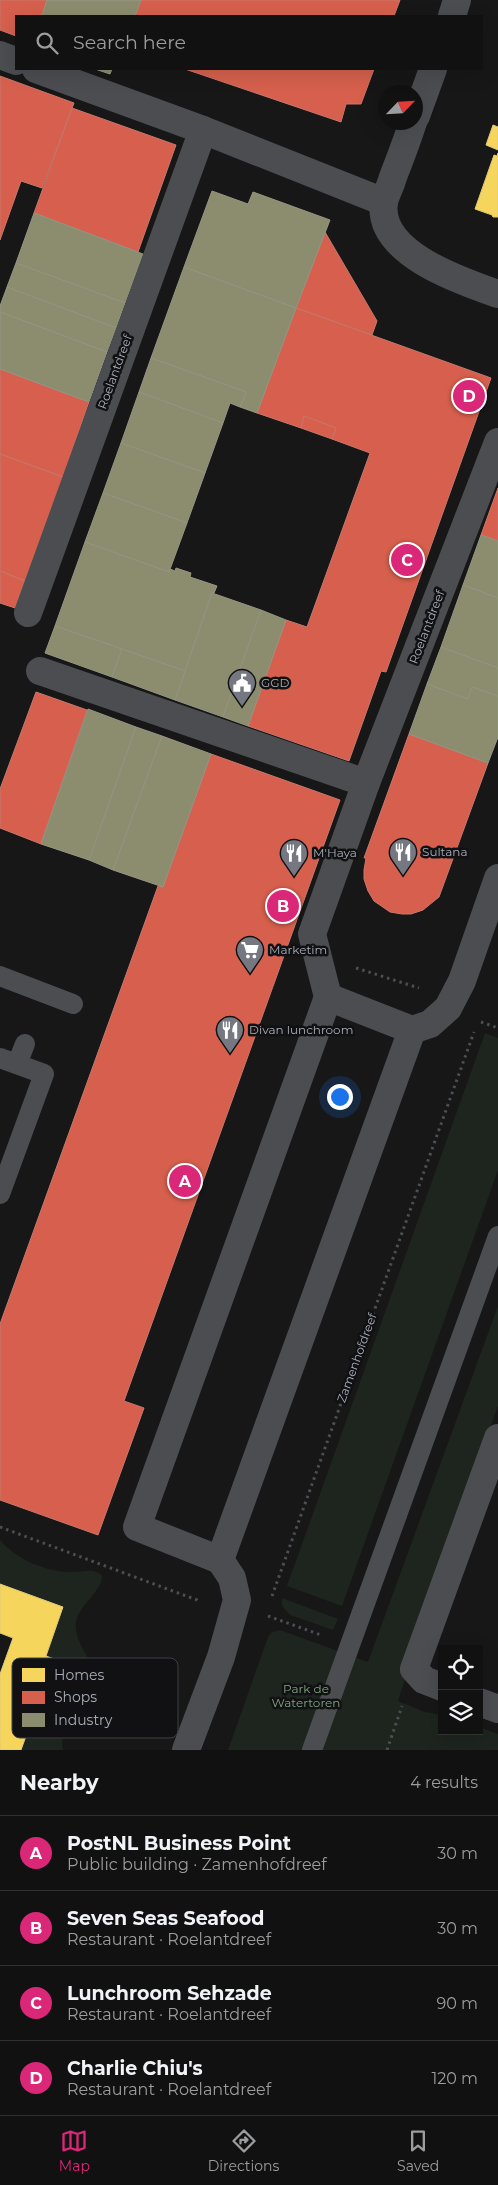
<!DOCTYPE html>
<meta charset="utf-8">
<style>
:root{--surface:#111;--page:#1a1a1a;--text:#f1f3f6;--muted:#9c9d9f;--line:#303131;--accent:#db2777}
body{margin:0;font-family:Montserrat,sans-serif;background:var(--page);color:var(--text)}
.controls{position:absolute;right:15px;bottom:15px;display:grid;overflow:hidden;border-radius:0px;box-shadow:0 5px 20px #0002}
.controls button{width:45px;height:45px;display:grid;place-items:center;padding:0;border:0;border-bottom:1px solid var(--line);background:var(--surface);color:var(--text);font:25px sans-serif}
.compass{position:absolute;left:378px;top:85px;width:45px;height:45px;border-radius:50%;background:var(--surface);box-shadow:0 5px 20px #0002;rotate:65deg}
.you{position:absolute;left:339px;top:1096px;width:18px;height:18px;margin:-12px;border:4px solid #fff;border-radius:50%;background:#1a73e8;box-shadow:0 0 0 8px #1a73e833}
.badge{display:grid;place-items:center;width:32px;height:32px;border-radius:50%;background:var(--accent);color:#fff;font-size:16px;font-weight:700}
.pin{position:absolute;translate:-50% -50%;border:2px solid #fff;box-shadow:0 1px 5px #0006}
.list{margin:0;padding:0;list-style:none}
h2{display:flex;justify-content:space-between;align-items:center;height:65px;margin:0;padding:0 20px;font-size:21px}
h2 small{font-size:16px;font-weight:400;color:var(--muted)}
.list li{display:grid;grid-template-columns:32px 1fr auto;gap:15px;align-items:center;box-sizing:border-box;height:75px;padding:0 20px;border-top:1px solid var(--line)}
.list b{display:block;font-size:19px;white-space:nowrap}
.list p{margin:0;font-size:16px;white-space:nowrap;color:var(--muted)}
.list em{font-size:16px;font-style:normal;color:var(--muted)}
.icon{flex:none;width:28px;height:28px;fill:none;stroke:currentColor;stroke-width:2;stroke-linecap:round;stroke-linejoin:round}
.map{position:relative;flex:none;width:498px;height:1750px;overflow:hidden}
.search{position:absolute;background:var(--surface);box-shadow:0 5px 20px #0002;left:15px;right:15px;top:15px;height:55px;display:flex;align-items:center;gap:12px;box-sizing:border-box;padding:0 18px;border-radius:0px;color:var(--muted);font-size:19px}
.sheet{height:365px;background:var(--surface)}
nav{display:flex;justify-content:space-around;align-items:center;box-sizing:border-box;height:70px;border-top:1px solid var(--line);background:var(--surface);font-size:14px;color:var(--muted)}
nav a{display:grid;justify-items:center;gap:2px}
nav .on{color:var(--accent)}
.map>svg:first-child{display:block}
.green{fill:#1d251e}
.homes{fill:#f6d55c;stroke:#dfc978}
.shops{fill:#d6604d;stroke:#c8776d}
.industry{fill:#8c8c6e;stroke:#949684}
.lines{fill:none;stroke-linecap:round;stroke-linejoin:round}
.path{stroke:#4d4e52;stroke-width:3;stroke-dasharray:2.5 4;stroke-linecap:butt}
.service{stroke:#4b4d50;stroke-width:20}
.pedestrian{stroke:#4b4d50;stroke-width:28}
.minor{stroke:#4b4d50;stroke-width:28}
.labels{text-anchor:middle;stroke-width:5;stroke-linejoin:round;paint-order:stroke}
.street-label{font-size:12px;fill:#a8adb9;stroke:#111113}
.poi-label{font-size:12px;fill:#a8adb9;stroke:#111113;text-anchor:start}
.park-label{font-size:12px;fill:#7ea57f;stroke:#111113}
.key{fill:#111113;stroke:#3e4045;stroke-width:1}
.key-label{font-size:14px;fill:#a8adb9}
</style>
<div class="map">
<svg width="498" height="1750" viewBox="0 0 498 1750">
<rect width="100%" height="100%" fill="#171717"/>
<g class="green">
<polygon points="485,1033 498,1038 498,1170 342,1606 287,1586"/>
<polygon points="498,1306 498,1406 456,1522 398,1701 425,1712 442,1715 442,1731 479,1731 479,1727 498,1734 498,1750 228,1750 268,1637 272,1632 280,1630 368,1662"/>
<path d="M0,1540c17,20 45,31 70,32 8,0 16,-2 24,-1l5,2 3,3c1,14 -23,29 -26,46 -3,20 19,41 16,49 -1,6 -10,12 -14,17 -12,16 -18,43 -15,62h-41l32,-91 -8,-3 18,-49 -64,-23z"/>
<polygon points="282,1598 338,1619 333,1630 290,1615 282,1606"/>
</g>
<g class="homes">
<polygon points="493,125 498,127 498,150 486,145"/>
<polygon points="498,153 498,217 493,217 492,215 475,209 494,155 497,156"/>
<polygon points="0,1584 63,1607 46,1656 54,1659 21,1750 0,1750 0,1674 13,1638 0,1633"/>
</g>
<g class="shops">
<polygon points="0,0 47,0 42,16 16,16 16,36 0,30"/>
<polygon points="141,0 400,0 394,16 135,16"/>
<polygon points="185,69 374,69 361,104 346,104 341,122"/>
<polygon points="0,76 74,103 42,188 21,181 0,240"/>
<polygon points="72,108 176,145 138,252 34,213"/>
<polygon points="325,232 377,321 372,335 296,308"/>
<polygon points="296,308 491,378 386,672 381,671 349,761 248,726 286,620 307,627 370,453 332,439 336,428 304,416 301,428 257,413"/>
<polygon points="0,369 89,402 63,477 0,454"/>
<polygon points="304,416 336,428 332,439 301,428"/>
<polygon points="0,454 63,477 25,581 0,571"/>
<polygon points="498,488 498,541 481,535"/>
<polygon points="0,571 25,581 15,608 0,603"/>
<polygon points="36,692 87,710 41,844 0,828 0,789"/>
<polygon points="409,734 488,763 439,897 423,910 411,914 402,914 390,912 374,901 368,891 364,879 364,870 366,858 364,858"/>
<polygon points="211,754 340,800 124,1401 144,1408 98,1535 0,1500 0,1324 158,886 163,887"/>
</g>
<g class="industry">
<polygon points="47,0 141,0 135,16 42,16"/>
<polygon points="95,69 112,69 110,74"/>
<polygon points="212,191 248,204 253,192 330,220 296,308 184,267"/>
<polygon points="34,213 143,254 125,303 16,263"/>
<polygon points="16,263 125,303 116,328 7,287"/>
<polygon points="184,267 296,308 257,413 240,407 246,392 151,358"/>
<polygon points="7,287 116,328 107,352 0,312 0,306"/>
<polygon points="0,312 107,352 89,402 0,369"/>
<polygon points="151,358 246,392 240,407 230,403 223,423 139,392"/>
<polygon points="139,392 223,423 205,473 121,443"/>
<polygon points="121,443 205,473 187,523 103,493"/>
<polygon points="103,493 187,523 169,572 85,542"/>
<polygon points="481,535 498,541 498,598 463,585"/>
<polygon points="85,542 169,572 170,569 175,571 176,568 191,573 190,577 217,586 214,593 212,593 185,671 55,626"/>
<polygon points="463,585 498,598 498,668 441,647"/>
<polygon points="212,593 261,610 223,717 175,700"/>
<polygon points="261,610 286,620 248,726 223,717"/>
<polygon points="55,626 122,649 112,677 45,653"/>
<polygon points="441,647 498,668 498,696 472,687 468,699 427,684"/>
<polygon points="122,649 185,671 175,700 112,677"/>
<polygon points="427,684 468,699 472,687 498,696 498,737 488,763 409,734"/>
<polygon points="88,709 136,727 89,860 41,844"/>
<polygon points="136,727 162,736 113,870 89,860"/>
<polygon points="162,736 211,754 163,887 113,870"/>
</g>
<g class="lines">
<g class="path">
<polyline points="356,968 419,988"/>
<polyline points="481,1022 498,1028"/>
<polyline points="0,1527 197,1600 200,1603"/>
<polyline points="272,1596 474,1032"/>
<polyline points="268,1616 321,1635"/>
<polyline points="387,1750 402,1706"/>
</g>
<g class="service">
<polyline points="0,976 73,1004"/>
<polyline points="0,1058 44,1074 0,1194"/>
<polyline points="17,1064 25,1044"/>
<polyline points="312,1750 498,1236"/>
</g>
<g class="pedestrian">
<polyline points="0,55 16,61"/>
<polyline points="36,69 203,130 384,202"/>
<polyline points="28,613 203,130"/>
<polyline points="40,671 366,783"/>
<polyline points="328,997 312,934 366,783 498,442"/>
</g>
<g class="minor">
<polyline points="452,16 457,0"/>
<polyline points="416,116 433,69"/>
<path d="M413,122c-6,19 -13,37 -20,55 -2,8 -7,17 -9,25 -8,51 77,79 114,92"/>
<polyline points="220,1560 137,1527 328,997 412,1030 430,1024 448,1008 462,981 498,878"/>
<polyline points="442,1687 424,1680 414,1669 498,1438"/>
<polyline points="479,1702 498,1709"/>
<polyline points="186,1750 221,1657 237,1600 232,1578 220,1560 412,1030"/>
</g>
</g>
<defs>
<g id="civic-pin" transform="scale(1.4375)"><path d="M0 17L-7.5 6A9.5 9.5 0 1 1 7.5 6Z" fill="#757880" stroke="#111113"/><path d="M-.6-6.5H3V-4.5H.6V-3L4-1V1h2V6H-6V1h2V-1L-.6-3ZM-1.2 2.5V6h2.4V2.5Z" fill="#fff"/></g>
<g id="restaurant-pin" transform="scale(1.4375)"><path d="M0 17L-7.5 6A9.5 9.5 0 1 1 7.5 6Z" fill="#757880" stroke="#111113"/><path d="M-5-6h1v4h1v-4h1v4h1v-4h1v5L-1.5 .5V6h-2V.5L-5-1ZM5-6V6H3V1.5H1.5Q1.5-4 5-6Z" fill="#fff"/></g>
<g id="supermarket-pin" transform="scale(1.4375)"><path d="M0 17L-7.5 6A9.5 9.5 0 1 1 7.5 6Z" fill="#757880" stroke="#111113"/><path d="M-6-5.5h2.5l.6 2H6L4.5 2H-2.5L-4.4-4H-6ZM-1.5 3.2a1.3 1.3 0 1 0 .1 0ZM3 3.2a1.3 1.3 0 1 0 .1 0Z" fill="#fff"/></g>
</defs>
<g fill-rule="evenodd">
<use href="#civic-pin" x="242" y="683"/>
<use href="#restaurant-pin" x="403" y="852"/>
<use href="#restaurant-pin" x="294" y="853"/>
<use href="#supermarket-pin" x="250" y="950"/>
<use href="#restaurant-pin" x="230" y="1030"/>
</g>
<g class="labels">
<g class="street-label">
<text transform="translate(115 372) rotate(-70)" y="4">Roelantdreef</text>
<text transform="translate(427 627) rotate(-69)" y="4">Roelantdreef</text>
<text transform="translate(357 1358) rotate(-70)" y="4">Zamenhofdreef</text>
</g>
<g class="poi-label">
<text x="261" y="687">GGD</text>
<text x="422" y="856">Sultana</text>
<text x="313" y="857">M'Haya</text>
<text x="269" y="954">Marketim</text>
<text x="249" y="1034">Divan lunchroom</text>
</g>
<g class="park-label">
<text x="306" y="1693">Park de<tspan x="306" dy="14">Watertoren</tspan></text>
</g>
</g>
<rect x="12" y="1658" width="166" height="80" rx="8" class="key"/>
<rect x="22" y="1668" width="23" height="14" fill="#f6d55c"/>
<rect x="22" y="1691" width="23" height="13" fill="#d6604d"/>
<rect x="22" y="1713" width="23" height="14" fill="#8c8c6e"/>
<g class="key-label">
<text x="54" y="1680">Homes</text>
<text x="54" y="1702">Shops</text>
<text x="54" y="1725">Industry</text>
</g>
</svg>
<div class="controls">
<button><svg class="icon" aria-label="locate" viewBox="0 0 24 24"><circle cx="12" cy="12" r="6"/><path d="M12 2v4M12 18v4M2 12h4M18 12h4"/></svg></button>
<button><svg class="icon" aria-label="layers" viewBox="0 0 24 24"><path d="M12 4l9 5-9 5-9-5zM3 14l9 5 9-5"/></svg></button>
</div>
<svg class="compass" viewBox="-18 -18 36 36"><path d="M0-13l5 13h-10z" fill="#e53935"/><path d="M0 13l5-13h-10z" fill="#9c9d9f"/></svg>
<div class="you"></div>
<div class="pin badge" style="left:185px;top:1181px">A</div>
<div class="pin badge" style="left:283px;top:906px">B</div>
<div class="pin badge" style="left:407px;top:560px">C</div>
<div class="pin badge" style="left:469px;top:396px">D</div>
<div class="search"><svg class="icon" aria-label="search" viewBox="0 0 24 24"><circle cx="10" cy="10" r="6"/><path d="M15 15l6 6"/></svg>Search here</div>
</div>
<section class="sheet">
<h2>Nearby<small>4 results</small></h2>
<ul class="list">
<li><span class="badge">A</span><div><b>PostNL Business Point</b><p>Public building · Zamenhofdreef</p></div><em>30 m</em></li>
<li><span class="badge">B</span><div><b>Seven Seas Seafood</b><p>Restaurant · Roelantdreef</p></div><em>30 m</em></li>
<li><span class="badge">C</span><div><b>Lunchroom Sehzade</b><p>Restaurant · Roelantdreef</p></div><em>90 m</em></li>
<li><span class="badge">D</span><div><b>Charlie Chiu's</b><p>Restaurant · Roelantdreef</p></div><em>120 m</em></li>
</ul>
</section>
<nav>
<a class="on"><svg class="icon" aria-label="map" viewBox="0 0 24 24"><path d="M3 6l6-2 6 2 6-2v14l-6 2-6-2-6 2zM9 4v14M15 6v14"/></svg>Map</a>
<a><svg class="icon" aria-label="directions" viewBox="0 0 24 24"><path d="M12 3l9 9-9 9-9-9zM9 14v-3h6M13 9l2 2-2 2"/></svg>Directions</a>
<a><svg class="icon" aria-label="saved" viewBox="0 0 24 24"><path d="M7 4h10v16l-5-4-5 4z"/></svg>Saved</a>
</nav>
